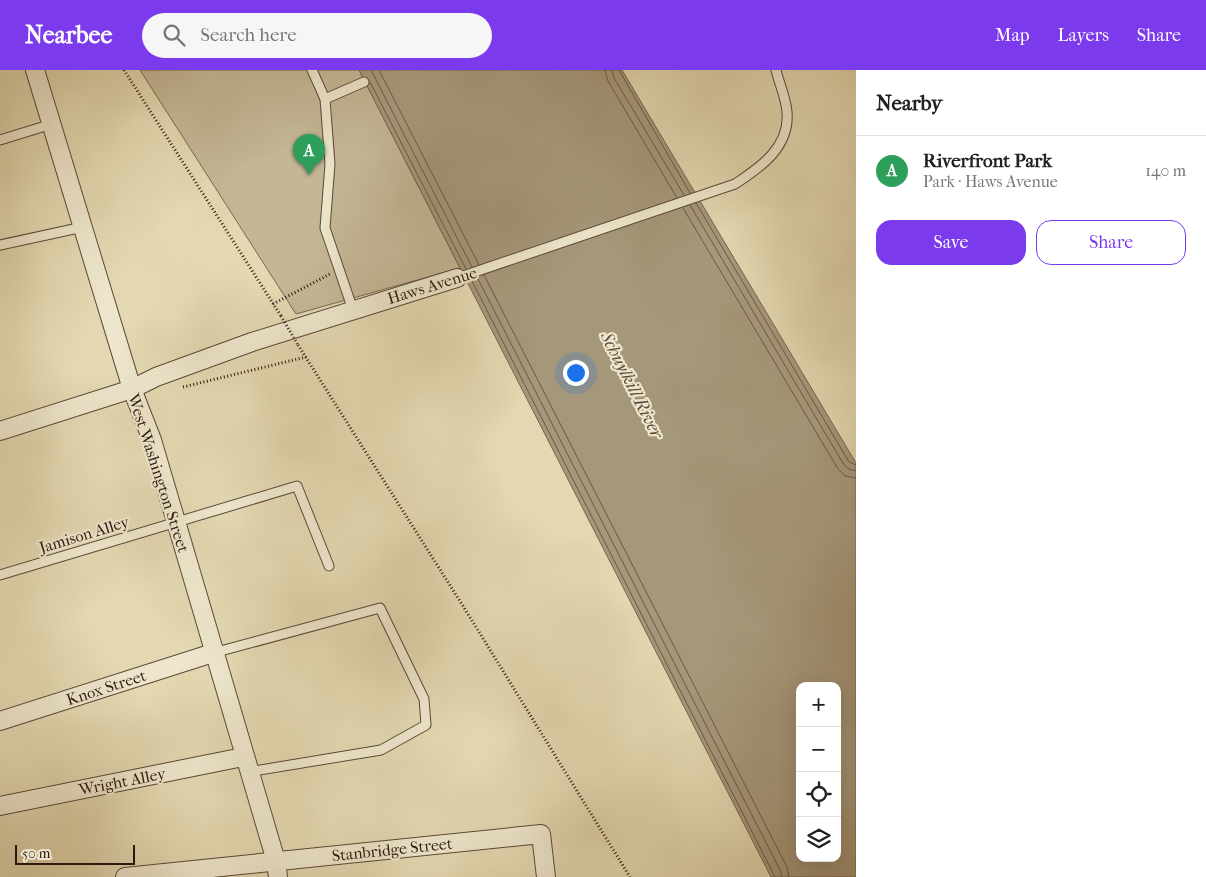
<!DOCTYPE html>
<meta charset="utf-8">
<style>
:root{--surface:#fff;--page:#f6f6f6;--text:#222;--muted:#767676;--line:#e0e0e0;--accent:#7c3aed}
body{margin:0;font-family:"IM FELL French Canon",serif;background:var(--page);color:var(--text)}
.controls{position:absolute;right:15px;bottom:15px;display:grid;overflow:hidden;border-radius:10px;box-shadow:0 5px 20px #0002}
.controls button{width:45px;height:45px;display:grid;place-items:center;padding:0;border:0;border-bottom:1px solid var(--line);background:var(--surface);color:var(--text);font:25px sans-serif}
.scale{position:absolute;left:15px;bottom:12px;width:120px;box-sizing:border-box;padding-left:5px;border:2px solid #2e1810;border-top:0;font-size:14px;line-height:18px;white-space:nowrap;color:#2e1810;-webkit-text-stroke:4px #ede6cc;paint-order:stroke}
.you{position:absolute;left:575px;top:302px;width:18px;height:18px;margin:-12px;border:4px solid #fff;border-radius:50%;background:#1a73e8;box-shadow:0 0 0 8px #1a73e833}
.badge{display:grid;place-items:center;width:32px;height:32px;border-radius:50%;background:var(--accent);color:#fff;font-size:16px;font-weight:700}
.pin{position:absolute;translate:-50% -41px;filter:drop-shadow(0 1px 2px #0008)}
.pin::after{content:'';position:absolute;top:26px;width:18px;height:15px;background:inherit;clip-path:polygon(0 0,100% 0,50% 100%)}
.list{margin:0;padding:0;list-style:none}
h2{display:flex;justify-content:space-between;align-items:center;height:65px;margin:0;padding:0 20px;font-size:21px}
h2 small{font-size:16px;font-weight:400;color:var(--muted)}
.list li{display:grid;grid-template-columns:32px 1fr auto;gap:15px;align-items:center;box-sizing:border-box;height:70px;padding:0 20px;border-top:1px solid var(--line)}
.list b{display:block;font-size:19px;white-space:nowrap}
.list p{margin:0;font-size:16px;white-space:nowrap;color:var(--muted)}
.list em{font-size:16px;font-style:normal;color:var(--muted)}
.actions{display:flex;gap:10px;padding:15px 20px}
.actions a{flex:1;padding:11px 0;border:1px solid var(--accent);border-radius:15px;text-align:center;font-size:18px;color:var(--accent)}
.actions .main{background:var(--accent);color:#fff}
.icon{flex:none;width:28px;height:28px;fill:none;stroke:currentColor;stroke-width:2;stroke-linecap:round;stroke-linejoin:round}
.map{position:relative;flex:none;width:856px;height:807px;overflow:hidden}
header{display:flex;align-items:center;gap:30px;box-sizing:border-box;height:70px;padding:0 25px;background:var(--accent);color:#fff}
header strong{font-size:24px}
nav{display:flex;gap:28px;margin-inline-start:auto;font-size:18px}
.search{width:350px;height:45px;background:var(--page);display:flex;align-items:center;gap:12px;box-sizing:border-box;padding:0 18px;border-radius:28px;color:var(--muted);font-size:19px}
main{display:flex}
aside{flex:1;background:var(--surface)}
.map>svg:first-child{display:block}
.green{fill:#c4b796;stroke:#796853}
.water{fill:#a5977a;stroke:#756450;fill-rule:evenodd}
.lines{fill:none;stroke-linecap:round;stroke-linejoin:round}
.shore{stroke:#6a5845;stroke-width:1}
.lane-casing{stroke:#5b4838;stroke-width:11}
.street-casing{stroke:#5b4838;stroke-width:20}
.path{stroke:#2e1810;stroke-width:3;stroke-dasharray:1 2.5;stroke-linecap:butt}
.lane{stroke:#ede6cc;stroke-width:9}
.street{stroke:#ede6cc;stroke-width:18}
.path-bridge{stroke:#2e1810;stroke-width:3;stroke-dasharray:1 2.5;stroke-linecap:butt}
.labels{text-anchor:middle;stroke-width:4.5;stroke-linejoin:round;paint-order:stroke}
.street-label{font-size:16px;fill:#2e1810;stroke:#ede6cc}
.water-label{font-size:18px;font-style:italic;fill:#5e4b3a;stroke:#ede6cc}
</style>
<header>
<strong>Nearbee</strong>
<div class="search"><svg class="icon" aria-label="search" viewBox="0 0 24 24"><circle cx="10" cy="10" r="6"/><path d="M15 15l6 6"/></svg>Search here</div>
<nav><a>Map</a><a>Layers</a><a>Share</a></nav>
</header>
<main>
<div class="map">
<svg width="856" height="807" viewBox="0 0 856 807">
<rect width="100%" height="100%" fill="#e3d8b1"/>
<filter id="stains"><feTurbulence type="fractalNoise" baseFrequency=".004" numOctaves="4"/><feColorMatrix values="0 0 0 0 .2 0 0 0 0 .09 0 0 0 0 .02 0 0 0 .5 -.17"/></filter>
<radialGradient id="worn" r=".72"><stop offset=".6" stop-color="#630" stop-opacity="0"/><stop offset="1" stop-color="#630" stop-opacity=".3"/></radialGradient>
<polygon class="green" points="140,0 359,0 460,198 296,244"/>
<path class="water" d="M359,0h263l234,393v414h-85zM800,616h37v172h-37z"/>
<g class="lines">
<g class="shore">
<polyline points="371,0 472,197"/>
<polyline points="379,0 479,195"/>
<polyline points="605,0 608,11 677,128"/>
<polyline points="612,0 614,8 684,125"/>
<polyline points="619,0 690,123"/>
<polyline points="370,12 466,199"/>
<polyline points="696,133 849,392 856,395"/>
<polyline points="690,135 844,395 849,399 856,401"/>
<polyline points="683,138 838,399 845,406 856,408"/>
<polyline points="484,205 787,797 789,807"/>
<polyline points="477,207 780,800 782,807"/>
<polyline points="471,209 775,807"/>
</g>
<g class="lane-casing">
<g id="lane">
<polyline points="312,0 325,29 330,94 325,158 353,240"/>
<polyline points="325,29 364,12"/>
<polyline points="0,70 52,54"/>
<polyline points="0,175 83,157"/>
<path d="M457,208l278,-94c26,-17 55,-37 52,-72 -1,-14 -8,-29 -11,-42"/>
<polyline points="0,505 297,416 329,496"/>
<polyline points="213,583 380,538 424,629 426,655 381,680 248,702"/>
</g>
</g>
<g class="street-casing">
<g id="street">
<polyline points="35,0 132,319 152,370 276,791 278,807"/>
<polyline points="0,361 132,319 156,307 252,272 457,208"/>
<polyline points="0,651 213,583"/>
<polyline points="0,736 243,687"/>
<polyline points="125,807 541,764 546,807"/>
</g>
</g>
<g class="path">
<polyline points="124,0 281,246"/>
<polyline points="273,234 330,204"/>
<polyline points="298,275 463,536 630,807"/>
<polyline points="183,317 306,287"/>
</g>
<use href="#lane" class="lane"/>
<use href="#street" class="street"/>
<polyline class="path-bridge" points="281,246 298,275"/>
</g>
<g class="labels">
<g class="street-label">
<text transform="translate(432 215) rotate(-17)" y="6">Haws Avenue</text>
<text transform="translate(159 403) rotate(72)" y="6">West Washington Street</text>
<text transform="translate(84 464) rotate(-17)" y="6">Jamison Alley</text>
<text transform="translate(106 617) rotate(-18)" y="6">Knox Street</text>
<text transform="translate(122 711) rotate(-11)" y="6">Wright Alley</text>
<text transform="translate(392 779) rotate(-6)" y="6">Stanbridge Street</text>
</g>
<g class="water-label">
<text transform="translate(632 315) rotate(63)" y="6">Schuylkill River</text>
</g>
</g>
<rect width="100%" height="100%" filter="url(#stains)"/>
<rect width="100%" height="100%" fill="url(#worn)"/>
</svg>
<div class="controls">
<button>+</button>
<button>−</button>
<button><svg class="icon" aria-label="locate" viewBox="0 0 24 24"><circle cx="12" cy="12" r="6"/><path d="M12 2v4M12 18v4M2 12h4M18 12h4"/></svg></button>
<button><svg class="icon" aria-label="layers" viewBox="0 0 24 24"><path d="M12 4l9 5-9 5-9-5zM3 14l9 5 9-5"/></svg></button>
</div>
<div class="scale">50 m</div>
<div class="you"></div>
<div class="pin badge" style="left:309px;top:105px;background:#2e9e5b">A</div>
</div>
<aside>
<h2>Nearby<small></small></h2>
<ul class="list">
<li><span class="badge" style="background:#2e9e5b">A</span><div><b>Riverfront Park</b><p>Park · Haws Avenue</p></div><em>140 m</em></li>
</ul>
<div class="actions"><a class="main">Save</a><a>Share</a></div>
</aside>
</main>
